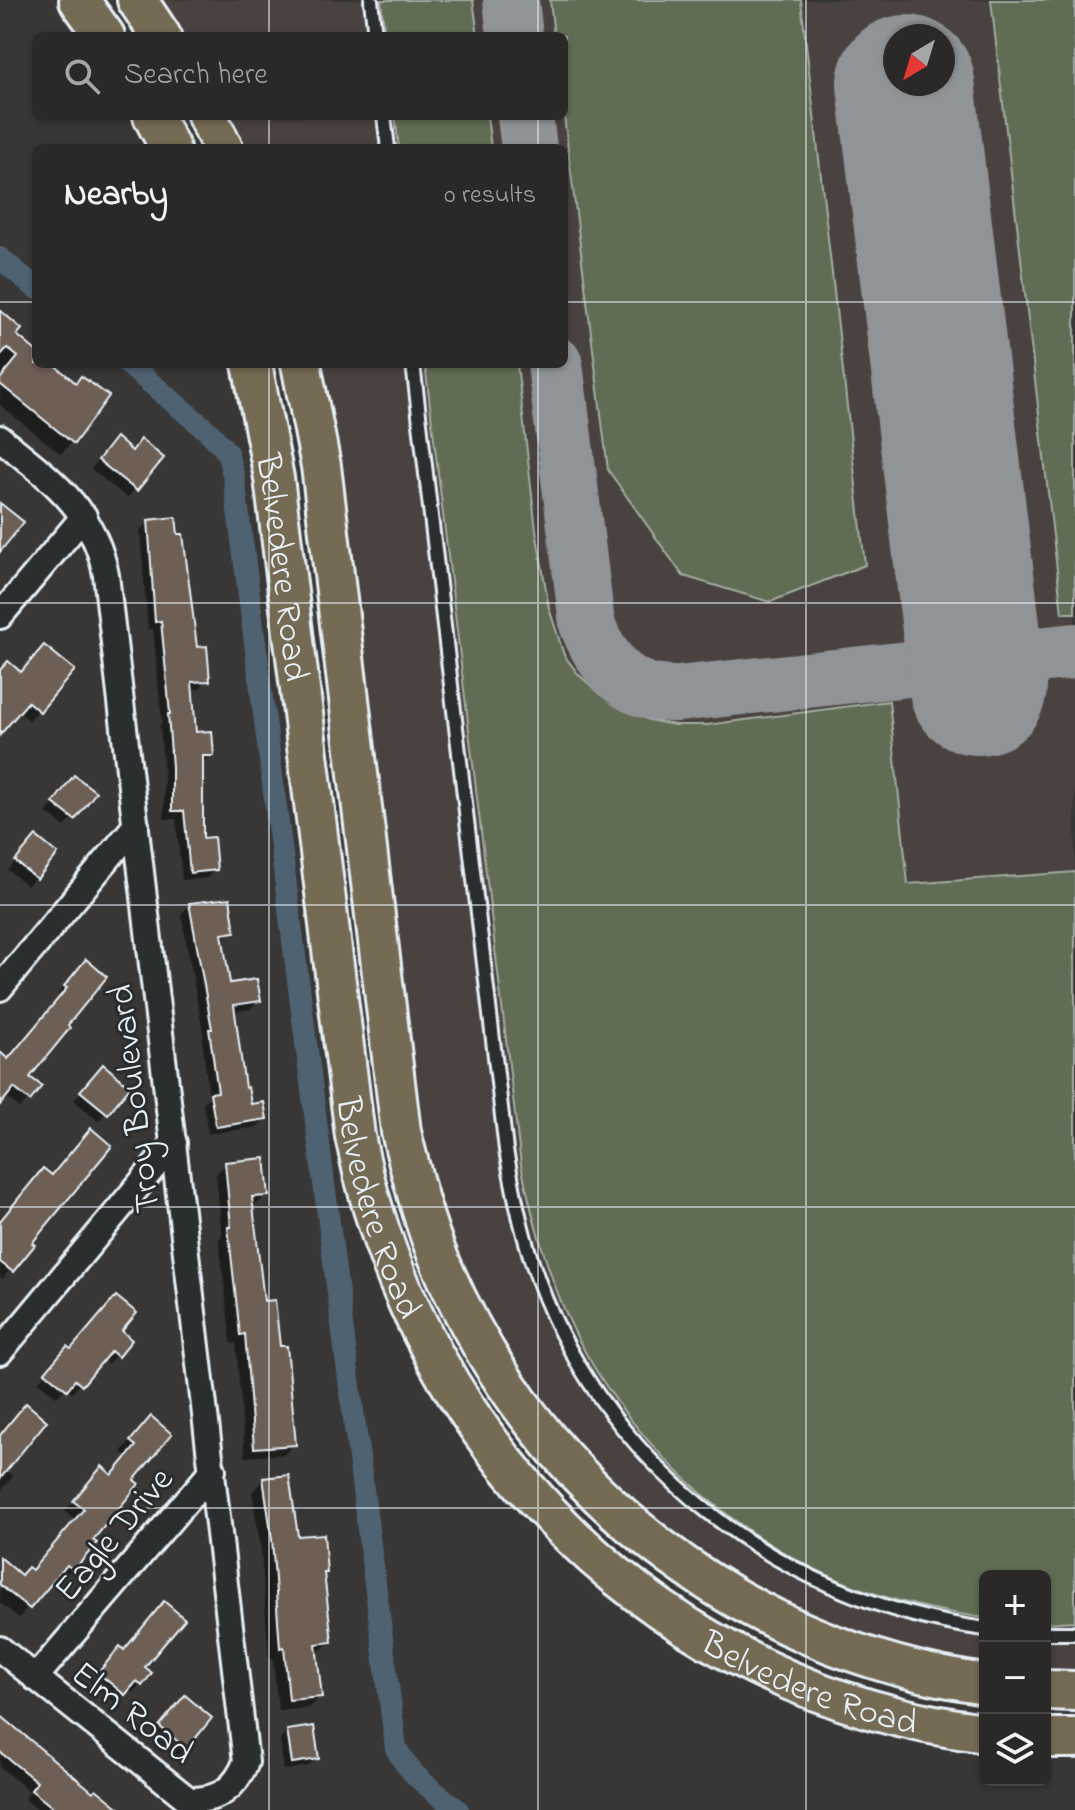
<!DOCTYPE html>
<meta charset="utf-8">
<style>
:root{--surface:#2a2928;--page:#323130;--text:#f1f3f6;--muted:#a5a6a8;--line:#464545}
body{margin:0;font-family:"Indie Flower",sans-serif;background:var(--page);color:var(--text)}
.controls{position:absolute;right:24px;bottom:24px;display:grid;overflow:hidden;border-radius:12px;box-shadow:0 2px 6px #0004}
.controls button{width:72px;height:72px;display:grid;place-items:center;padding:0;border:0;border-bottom:2px solid var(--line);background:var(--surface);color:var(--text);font:40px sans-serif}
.compass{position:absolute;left:883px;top:24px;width:72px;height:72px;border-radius:50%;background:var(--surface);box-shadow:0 2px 6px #0004;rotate:218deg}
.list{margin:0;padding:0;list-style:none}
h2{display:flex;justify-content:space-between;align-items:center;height:104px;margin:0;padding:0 32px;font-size:34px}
h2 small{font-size:26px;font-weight:400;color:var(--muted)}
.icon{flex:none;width:44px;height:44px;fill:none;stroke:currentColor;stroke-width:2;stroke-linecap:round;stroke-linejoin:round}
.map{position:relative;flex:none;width:1075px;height:1810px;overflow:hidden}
.search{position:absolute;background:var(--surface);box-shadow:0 2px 6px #0004;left:32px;top:32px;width:536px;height:88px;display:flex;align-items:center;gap:20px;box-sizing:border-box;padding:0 28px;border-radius:12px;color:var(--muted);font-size:30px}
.panel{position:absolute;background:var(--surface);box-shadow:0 2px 6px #0004;left:32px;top:144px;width:536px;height:224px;border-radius:12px}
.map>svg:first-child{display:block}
.built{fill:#48433f;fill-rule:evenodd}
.green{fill:#616c53;stroke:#a4aea6;stroke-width:2}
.shadow{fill:#0007}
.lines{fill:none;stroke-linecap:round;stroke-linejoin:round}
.canal{stroke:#4f6272;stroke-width:22}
.taxiway{stroke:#909497;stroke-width:56}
.runway{stroke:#909497;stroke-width:138}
.building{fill:#6e5f55;stroke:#e8f1f8;stroke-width:2}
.service-casing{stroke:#e8f1f8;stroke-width:18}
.minor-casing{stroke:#e8f1f8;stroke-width:30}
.primary-casing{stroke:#e8f1f8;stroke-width:44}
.service{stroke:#2a2d2e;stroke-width:12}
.minor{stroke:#2a2d2e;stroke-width:24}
.primary{stroke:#746b52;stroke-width:38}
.grid{fill:none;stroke:#e8f1f8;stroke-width:2;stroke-opacity:0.55}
.labels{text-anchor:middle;stroke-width:6;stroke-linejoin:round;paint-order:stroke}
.street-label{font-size:36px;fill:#e8f1f8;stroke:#2a2d2e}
</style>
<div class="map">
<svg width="1075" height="1810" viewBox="0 0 1075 1810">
<rect width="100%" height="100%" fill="#383736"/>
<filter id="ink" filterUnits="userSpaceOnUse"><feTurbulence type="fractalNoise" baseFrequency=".0125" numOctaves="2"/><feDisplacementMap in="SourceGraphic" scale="16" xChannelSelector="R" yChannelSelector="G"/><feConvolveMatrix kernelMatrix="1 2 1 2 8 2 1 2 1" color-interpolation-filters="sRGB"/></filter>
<g filter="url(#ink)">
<path class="built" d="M160,0h915v1671h-30v-95h-60v89l-73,-14 -78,-26 -84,-40 -78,-51 -66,-57 -57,-64 -56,-86 -26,-50 -31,-83 -20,-94 -75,-620 -21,-116h244v-216h-319l-15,-32h334v-80h-380zM895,36h48v48h-48z"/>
<g class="green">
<polygon points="381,0 473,0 478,36 385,36"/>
<polygon points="550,0 801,0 865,565 770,602 683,576 608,470 564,116 564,36 554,36"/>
<polygon points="991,0 1075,0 1075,613 1062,613"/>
<polygon points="395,116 487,116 491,148 399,148"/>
<path d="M425,364h92l19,166 13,78 15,47 15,20 24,21 18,12 28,12 26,5h32l182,-24 19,183 167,-12v749l-30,2v-47h-60v42c-38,-5 -76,-13 -112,-25 -124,-41 -236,-140 -296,-256 -27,-54 -43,-112 -56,-172z"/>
</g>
<g class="shadow">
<polygon points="0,313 14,335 36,353 36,364 49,364 72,442 61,454 0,405"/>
<polygon points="107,449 161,458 127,498 91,469"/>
<polygon points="149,522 208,680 199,689 191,689 194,735 212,755 201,764 201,840 215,869 207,878 182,880 176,819 164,819 164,777 160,725 162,722 153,629 148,629 140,530"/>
<polygon points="72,670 29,720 17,711 0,732 0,671 20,674"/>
<polygon points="74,778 93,793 65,827 46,813"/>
<polygon points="28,847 56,854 27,886 8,870"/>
<polygon points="190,905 233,931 221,940 228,985 259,1000 250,1009 232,1012 243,1090 249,1106 265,1118 257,1127 208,1134 203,1103 209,1097 202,1039 204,1037 181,914"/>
<polygon points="77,970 28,1078 28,1100 20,1108 6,1097 0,1101 0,1065 7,1061 60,997 57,995"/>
<polygon points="95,1075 128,1088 98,1121 74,1100"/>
<polygon points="226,1164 267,1195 257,1204 251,1205 262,1303 294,1444 285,1454 245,1457 236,1343 231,1344 219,1239 222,1236 216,1174"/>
<polygon points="0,1222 29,1243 3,1279 0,1277"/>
<polygon points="119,1331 129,1340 108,1364 102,1359 72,1393 66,1387 57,1397 38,1382 59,1357"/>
<polygon points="141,1429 131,1480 90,1541 94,1543 62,1579 56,1574 19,1618 0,1603 0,1569 21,1577 31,1572 75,1520 65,1512 92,1479 111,1477 128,1457 121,1452"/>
<polygon points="0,1435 5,1470 13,1476 0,1492"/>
<polygon points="264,1480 297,1539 322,1574 330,1642 315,1654 320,1696 308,1708 278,1711 273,1658 269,1659 261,1551 252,1492"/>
<polygon points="123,1652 142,1667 141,1684 133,1693 128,1689 116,1703 91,1682 111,1657"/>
<polygon points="176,1706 209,1718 177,1756 152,1736"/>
<polygon points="0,1718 93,1795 119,1810 38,1810 24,1799 30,1792 0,1767"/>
<polygon points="288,1732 317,1758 308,1766 284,1770 280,1740"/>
</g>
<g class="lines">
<g class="canal">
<polyline points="0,258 36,288"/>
<path d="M128,364l81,68 18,20 7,26 162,1270c12,27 40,44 62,62"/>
</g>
<g class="taxiway">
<polyline points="511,0 515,36"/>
<polyline points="525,116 529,148"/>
<path d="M555,364l32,260c17,43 41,72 91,70l397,-43"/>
</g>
<polyline class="runway" points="906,84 978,686"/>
</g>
<g class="building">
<polygon points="0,310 22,329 17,335 36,351 36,364 53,364 76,383 81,376 109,396 74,444 0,384 0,379 18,357 7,348 0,356"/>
<polygon points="116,437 132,451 141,439 164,458 137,491 98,460"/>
<polygon points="0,503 24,522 0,552"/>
<polygon points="176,517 178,534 183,534 197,647 207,646 210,681 192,682 196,732 212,731 214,756 203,756 203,838 214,837 217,870 190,873 184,811 172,811 172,767 168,714 170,714 161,621 155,622 148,520"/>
<polygon points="44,645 75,670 40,712 28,702 0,735 0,670 8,661 21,672"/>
<polygon points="74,775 96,792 75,820 53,803"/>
<polygon points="36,836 58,854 37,879 15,861"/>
<polygon points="230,898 235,932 222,934 230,983 257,979 261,1001 234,1005 245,1088 248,1087 251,1104 264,1102 267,1119 216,1127 210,1093 218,1092 209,1029 212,1029 189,903"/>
<polygon points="86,959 107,977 68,1025 70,1028 30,1077 42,1086 30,1101 14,1088 0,1105 0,1052 8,1059 67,988 64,986"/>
<polygon points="103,1064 130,1087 108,1114 80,1091"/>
<polygon points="91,1128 112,1146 32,1243 35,1245 13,1272 0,1262 0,1221 43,1168 52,1175"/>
<polygon points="265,1158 269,1196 252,1197 264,1301 275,1300 280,1346 287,1346 296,1445 254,1448 245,1334 240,1335 228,1227 231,1227 225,1162"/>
<polygon points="116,1296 137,1313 122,1331 132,1340 118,1357 111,1351 82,1386 75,1380 67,1390 45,1372 67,1346 71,1349"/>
<polygon points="26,1403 47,1421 0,1479 0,1435"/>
<polygon points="151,1416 172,1434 134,1480 139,1484 93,1540 97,1543 74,1570 67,1565 30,1609 0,1585 0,1557 21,1575 28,1567 32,1570 84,1509 73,1501 102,1466 112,1475 136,1446 130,1441"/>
<polygon points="289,1475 298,1536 324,1534 327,1573 324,1573 332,1642 316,1644 322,1697 289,1700 284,1647 280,1648 272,1539 263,1478"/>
<polygon points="164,1601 185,1619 145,1667 152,1673 142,1686 137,1681 125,1695 98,1673 120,1646 124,1650"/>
<polygon points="185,1695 212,1718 187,1749 159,1726"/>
<polygon points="0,1715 93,1792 96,1789 122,1810 56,1810 31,1790 37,1782 0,1752"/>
<polygon points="314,1726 319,1759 292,1763 287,1730"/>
</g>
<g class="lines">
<g class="service-casing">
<g id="service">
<polyline points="371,0 375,36"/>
<polyline points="384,116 388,148"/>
<path d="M413,364l93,786c7,38 14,76 26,112 65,200 248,340 453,367"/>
<polyline points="1045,1633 1075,1633"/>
</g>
</g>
<g class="minor-casing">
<g id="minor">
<path d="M0,438c50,41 93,69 106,137l140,1187c-11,27 -28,39 -57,38l-189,-151"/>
<polyline points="0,616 84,516"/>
<polyline points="0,988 136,825"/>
<polyline points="0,1352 174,1143"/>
<polyline points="35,1678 213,1470"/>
</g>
</g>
<g class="primary-casing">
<g id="primary">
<polyline points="79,0 105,36"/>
<polyline points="137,0 161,36"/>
<polyline points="153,116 170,148"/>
<polyline points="207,116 223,148"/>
<path id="s1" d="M252,364l22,114 81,658c62,314 309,557 630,597"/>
<path d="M301,364l20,102 80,666c11,44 22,90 40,132 95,226 302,386 544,420"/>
<polyline points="1045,1690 1075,1691"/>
<polyline points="1045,1738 1075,1738"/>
</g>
</g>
<use href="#service" class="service"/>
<use href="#minor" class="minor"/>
<use href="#primary" class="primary"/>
</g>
</g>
<path class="grid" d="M269,0v36M538,0v36M806,0v1810M269,116v32M538,116v32M0,302h36M564,302h511M269,364v1446M538,364v1446M0,603h1075M0,905h1075M0,1207h1075M0,1508h1075"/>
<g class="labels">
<g class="street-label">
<text dy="13" stroke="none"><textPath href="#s1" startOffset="206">Belvedere Road</textPath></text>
<text transform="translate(132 1099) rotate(-97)" y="13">Troy Boulevard</text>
<text dy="13" stroke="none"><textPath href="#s1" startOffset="854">Belvedere Road</textPath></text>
<text transform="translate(112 1533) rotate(-50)" y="13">Eagle Drive</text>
<text dy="13" stroke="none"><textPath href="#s1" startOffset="1524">Belvedere Road</textPath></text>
<text transform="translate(134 1711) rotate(38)" y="13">Elm Road</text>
</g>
</g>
</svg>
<div class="controls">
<button>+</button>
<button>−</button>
<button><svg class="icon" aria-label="layers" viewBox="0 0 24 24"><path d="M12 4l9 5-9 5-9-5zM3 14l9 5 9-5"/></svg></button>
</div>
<svg class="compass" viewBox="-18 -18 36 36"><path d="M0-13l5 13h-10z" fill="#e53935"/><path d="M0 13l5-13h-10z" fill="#a5a6a8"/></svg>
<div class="search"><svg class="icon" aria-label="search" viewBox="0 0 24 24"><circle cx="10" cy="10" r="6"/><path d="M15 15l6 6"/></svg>Search here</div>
<section class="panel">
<h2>Nearby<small>0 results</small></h2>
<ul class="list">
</ul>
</section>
</div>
